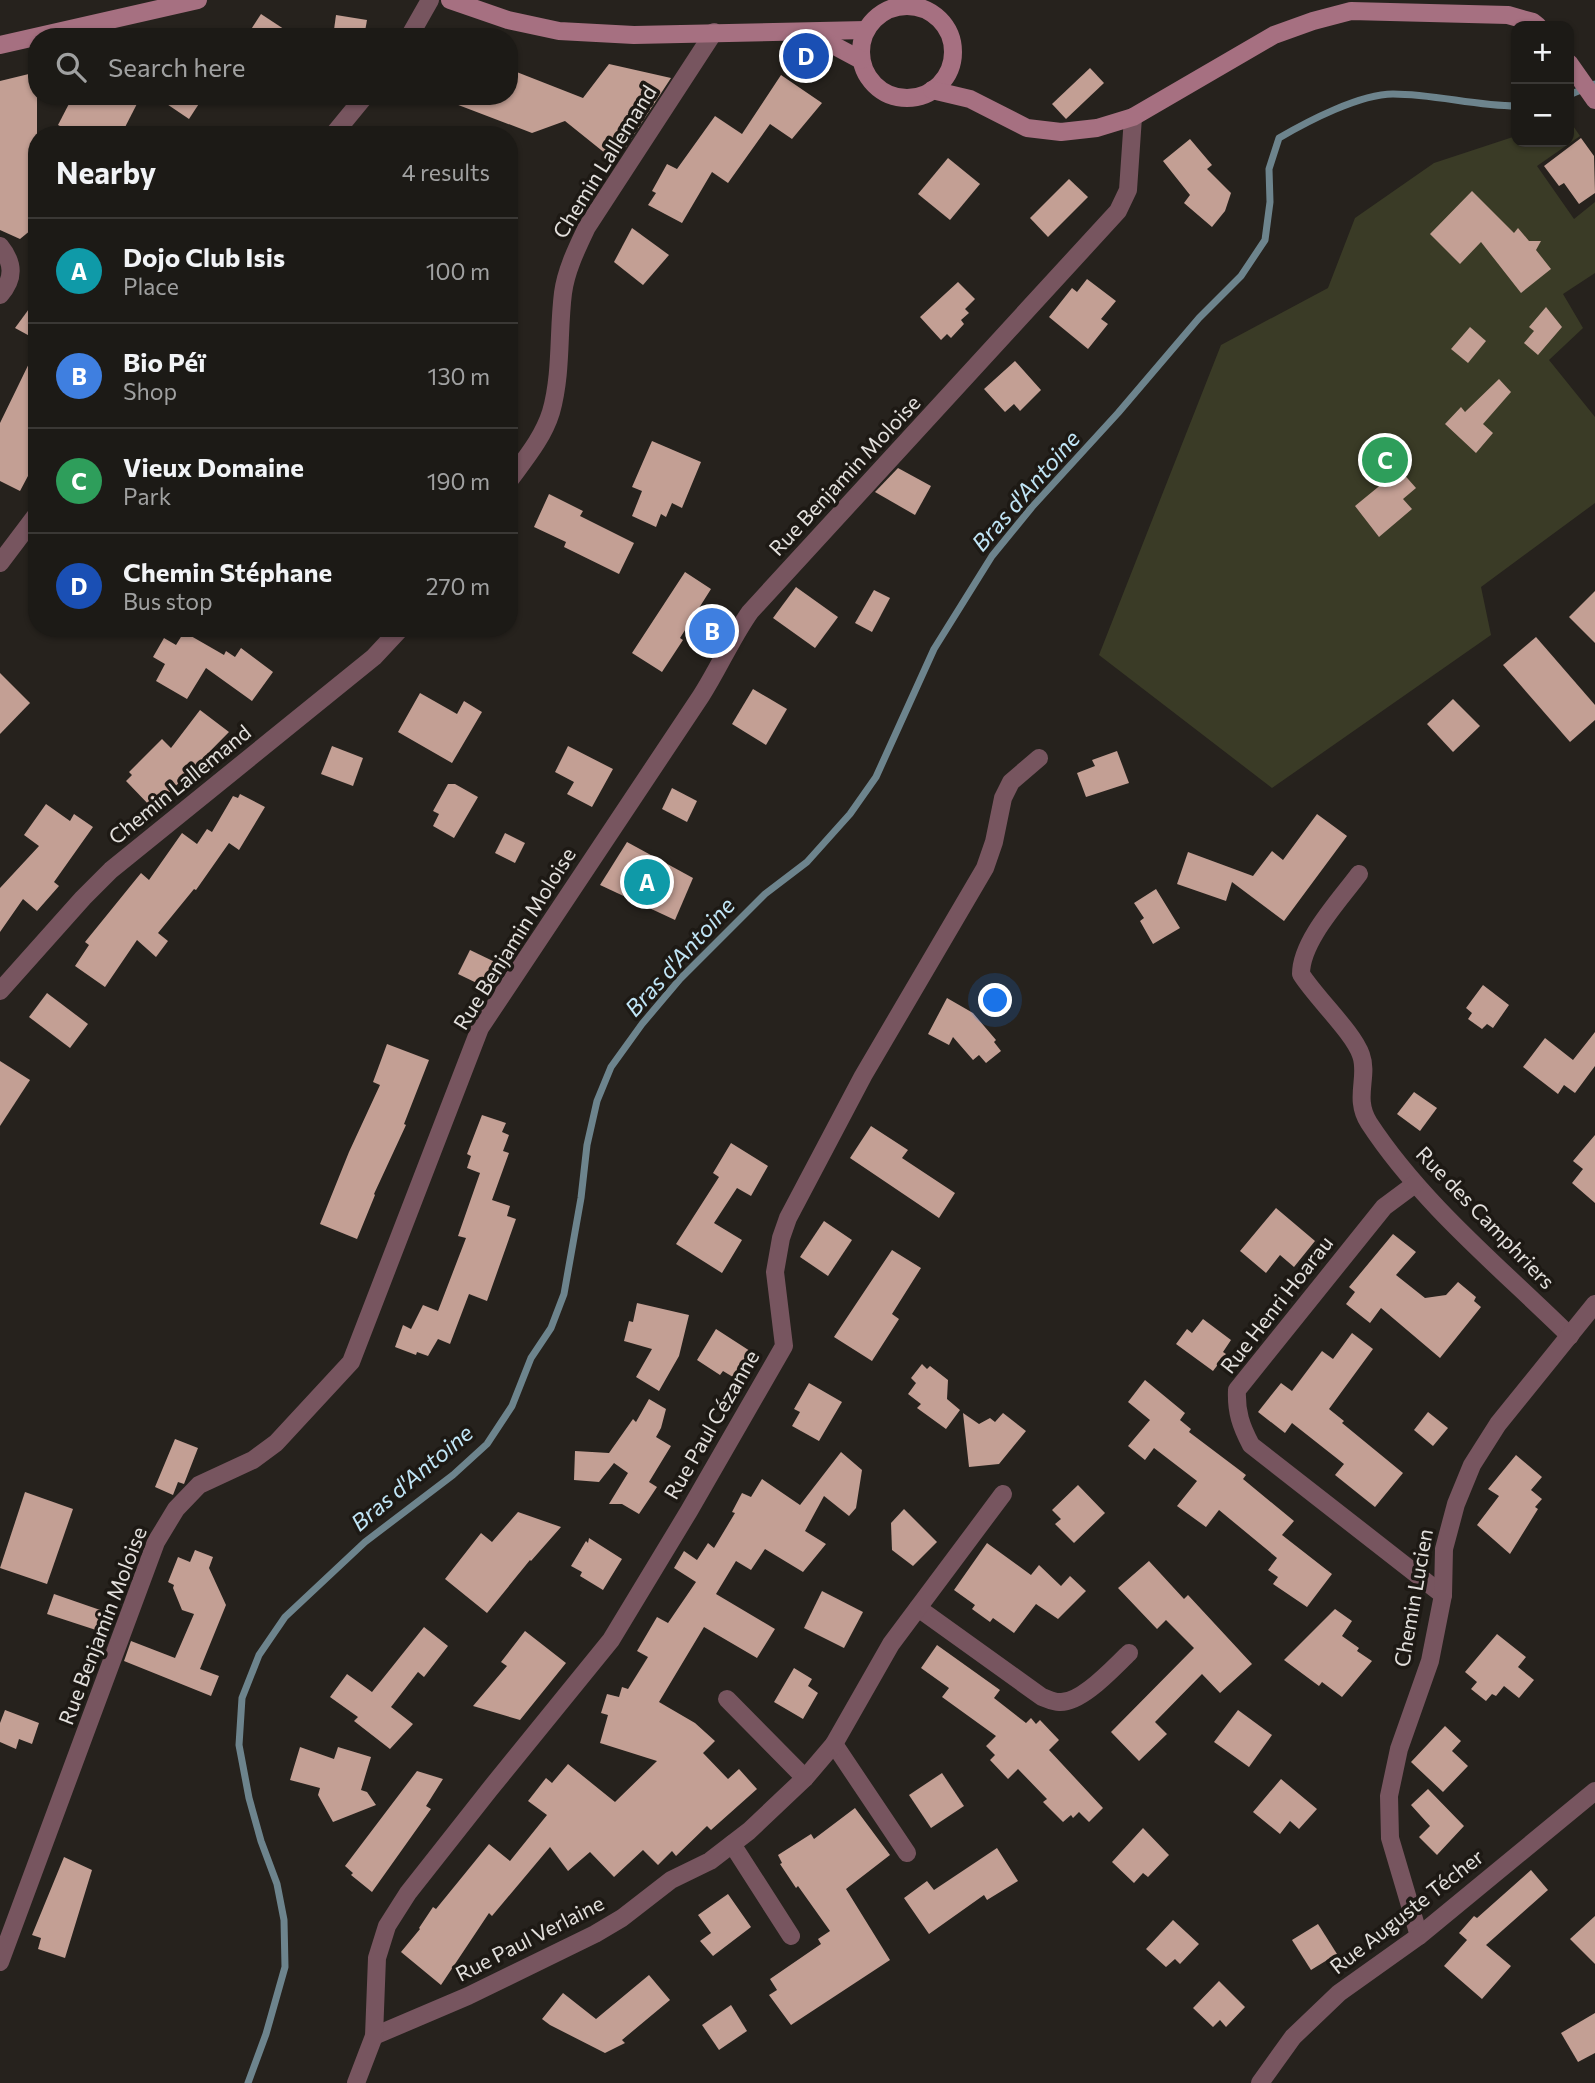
<!DOCTYPE html>
<meta charset="utf-8">
<style>
:root{--surface:#1c1a16;--page:#292723;--text:#f1f3f6;--muted:#a0a1a1;--line:#3a3835;--accent:#1a73e8}
body{margin:0;font-family:Commissioner,sans-serif;background:var(--page);color:var(--text)}
.controls{position:absolute;right:21px;top:21px;display:grid;overflow:hidden;border-radius:14px;box-shadow:0 2px 5px #0004}
.controls button{width:63px;height:63px;display:grid;place-items:center;padding:0;border:0;border-bottom:2px solid var(--line);background:var(--surface);color:var(--text);font:35px sans-serif}
.you{position:absolute;left:996px;top:1001px;width:24px;height:24px;margin:-18px;border:5px solid #fff;border-radius:50%;background:#1a73e8;box-shadow:0 0 0 10px #1a73e833}
.badge{display:grid;place-items:center;width:46px;height:46px;border-radius:50%;background:var(--accent);color:#fff;font-size:23px;font-weight:700}
.pin{position:absolute;translate:-50% -50%;border:4px solid #fff;box-shadow:0 2px 7px #0006}
.list{margin:0;padding:0;list-style:none}
h2{display:flex;justify-content:space-between;align-items:center;height:91px;margin:0;padding:0 28px;font-size:30px}
h2 small{font-size:23px;font-weight:400;color:var(--muted)}
.list li{display:grid;grid-template-columns:46px 1fr auto;gap:21px;align-items:center;box-sizing:border-box;height:105px;padding:0 28px;border-top:2px solid var(--line)}
.list b{display:block;font-size:26px;white-space:nowrap}
.list p{margin:0;font-size:23px;white-space:nowrap;color:var(--muted)}
.list em{font-size:23px;font-style:normal;color:var(--muted)}
.icon{flex:none;width:38px;height:38px;fill:none;stroke:currentColor;stroke-width:2;stroke-linecap:round;stroke-linejoin:round}
.map{position:relative;flex:none;width:1595px;height:2083px;overflow:hidden}
.search{position:absolute;background:var(--surface);box-shadow:0 2px 5px #0004;left:28px;top:28px;width:490px;height:77px;display:flex;align-items:center;gap:18px;box-sizing:border-box;padding:0 24px;border-radius:28px;color:var(--muted);font-size:26px}
.panel{position:absolute;background:var(--surface);box-shadow:0 2px 5px #0004;left:28px;top:126px;width:490px;height:511px;border-radius:28px}
.map>svg:first-child{display:block}
.green{fill:#3a3b26}
.lines{fill:none;stroke-linecap:round;stroke-linejoin:round}
.stream{stroke:#6d848d;stroke-width:7}
.building{fill:#c39f94}
.street{stroke:#77555f;stroke-width:18}
.secondary{stroke:#a67081;stroke-width:18}
.labels{text-anchor:middle;stroke-width:7;stroke-linejoin:round;paint-order:stroke}
.street-label{font-size:21px;fill:#e3e0dd;stroke:#1d1914}
.water-label{font-size:23px;font-style:italic;fill:#c1e6f7;stroke:#1d1914}
</style>
<div class="map">
<svg width="1595" height="2083" viewBox="0 0 1595 2083">
<rect width="100%" height="100%" fill="#26221d"/>
<polygon class="green" points="1569,120 1580,136 1537,166 1574,219 1595,202 1595,273 1563,294 1583,328 1549,360 1595,417 1595,503 1481,587 1491,635 1272,788 1099,655 1221,345 1328,288 1355,218 1434,163 1516,136 1516,142 1569,142"/>
<g class="lines">
<g class="stream">
<polyline points="1569,95 1595,84"/>
<path d="M248,2083l18,-49 19,-67 -1,-47 -7,-36 -16,-43 -12,-43 -10,-53 3,-47 17,-43 26,-38 80,-75 88,-67 34,-31 25,-38 19,-48 20,-30 13,-34 17,-96 6,-53 10,-44 14,-34 31,-43 38,-45 85,-85 42,-32 43,-48 26,-37 58,-128 58,-93 40,-49 86,-94 81,-95 42,-42 24,-36 5,-38 -1,-33 10,-31c29,-17 81,-44 114,-44 42,0 82,12 123,12"/>
</g>
</g>
<g class="building">
<polygon points="261,14 296,37 246,37"/>
<polygon points="336,15 367,20 364,37 333,37"/>
<polygon points="609,64 671,78 616,162 565,121 532,133 440,98 509,96 509,69 583,98"/>
<polygon points="1090,68 1104,83 1066,119 1052,104"/>
<polygon points="37,72 37,225 20,239 0,230 0,81"/>
<polygon points="781,75 822,103 792,139 770,124 728,183 712,172 682,223 648,205 656,193 652,191 667,164 677,169 715,116 742,134"/>
<polygon points="73,96 141,96 121,135 77,135 58,125"/>
<polygon points="155,96 204,96 189,119"/>
<polygon points="1581,138 1594,156 1595,193 1579,204 1564,183 1559,186 1544,166"/>
<polygon points="1190,139 1212,165 1207,169 1231,193 1225,211 1212,227 1184,203 1190,195 1163,161"/>
<polygon points="948,158 980,184 950,220 918,194"/>
<polygon points="1069,179 1088,197 1048,237 1030,218"/>
<polygon points="1472,191 1514,233 1518,228 1529,241 1541,241 1536,250 1551,269 1521,293 1481,242 1460,264 1430,234"/>
<polygon points="632,228 669,255 643,285 614,262"/>
<polygon points="1087,279 1116,301 1101,319 1108,324 1088,349 1049,317 1072,288 1077,292"/>
<polygon points="958,282 975,299 965,309 969,313 961,320 964,324 951,338 947,334 941,340 920,317"/>
<polygon points="37,298 37,340 15,328"/>
<polygon points="1546,307 1562,327 1538,355 1524,343 1534,331 1529,327"/>
<polygon points="1470,327 1486,341 1468,363 1451,349"/>
<polygon points="37,347 37,468 31,478 28,476 20,491 0,481 0,423"/>
<polygon points="1015,361 1041,390 1020,411 1014,404 1005,412 984,389"/>
<polygon points="1499,379 1511,392 1483,424 1493,433 1476,453 1445,424 1461,407 1465,412"/>
<polygon points="652,441 701,462 682,508 672,503 666,517 661,514 656,527 632,516 642,491 632,487"/>
<polygon points="1379,441 1392,443 1409,463 1401,471 1416,488 1403,499 1412,509 1379,537 1355,506 1383,483 1364,461 1365,452"/>
<polygon points="898,468 931,486 915,515 875,492"/>
<polygon points="549,494 583,511 580,516 634,543 619,574 564,547 566,542 534,527"/>
<polygon points="685,572 711,589 680,638 683,640 662,672 632,653"/>
<polygon points="796,587 838,617 815,648 773,618"/>
<polygon points="874,590 890,598 872,632 855,623"/>
<polygon points="1595,591 1595,643 1569,617"/>
<polygon points="184,632 224,655 226,651 235,657 241,648 273,672 252,701 206,668 187,699 156,681 165,664 153,657 164,638 176,645"/>
<polygon points="1536,637 1595,705 1595,720 1570,742 1503,665"/>
<polygon points="0,673 30,703 0,734"/>
<polygon points="753,689 787,709 766,745 732,724"/>
<polygon points="420,693 457,714 464,701 482,712 452,763 398,732"/>
<polygon points="1453,699 1480,726 1453,752 1427,724"/>
<polygon points="200,710 229,732 153,809 126,781 132,775 129,772 162,739 171,748"/>
<polygon points="332,746 363,758 353,786 321,774"/>
<polygon points="568,746 613,769 592,807 567,794 574,782 555,772"/>
<polygon points="1117,751 1129,783 1086,797 1077,773 1095,766 1092,760"/>
<polygon points="448,784 455,784 478,797 454,838 433,826 439,814 433,811"/>
<polygon points="672,788 697,801 687,822 662,809"/>
<polygon points="240,794 265,807 239,850 229,843 196,890 194,889 158,933 168,941 156,957 137,940 105,987 75,966 89,945 85,942 141,873 149,880 182,833 197,844 207,829 212,832 233,796 238,798"/>
<polygon points="46,804 70,821 74,814 93,827 54,882 59,886 37,911 23,899 0,932 0,888 39,846 24,835"/>
<polygon points="1317,814 1347,836 1284,921 1232,882 1226,901 1177,884 1188,852 1253,876 1272,851 1283,860"/>
<polygon points="505,833 525,843 515,863 495,853"/>
<polygon points="627,842 693,878 675,920 600,885"/>
<polygon points="1156,889 1180,928 1153,944 1140,921 1144,918 1134,903"/>
<polygon points="470,950 495,962 483,986 458,974"/>
<polygon points="1483,985 1509,1005 1493,1028 1487,1024 1482,1029 1468,1019 1472,1013 1466,1008"/>
<polygon points="47,993 88,1024 70,1048 29,1017"/>
<polygon points="947,998 973,1013 996,1040 994,1042 1001,1051 986,1063 979,1055 973,1060 953,1037 949,1045 928,1034"/>
<polygon points="1595,1032 1595,1066 1575,1093 1564,1085 1558,1094 1523,1067 1545,1038 1573,1060"/>
<polygon points="387,1044 429,1060 404,1124 406,1125 374,1194 375,1195 357,1239 320,1224 349,1152 380,1085 373,1082"/>
<polygon points="0,1061 30,1080 0,1126"/>
<polygon points="1414,1092 1437,1108 1420,1131 1397,1114"/>
<polygon points="482,1115 506,1123 502,1132 509,1135 503,1151 509,1153 492,1200 510,1206 507,1216 516,1219 487,1301 469,1294 450,1344 438,1339 428,1356 417,1352 416,1355 395,1347 403,1325 411,1329 423,1305 438,1311 466,1238 458,1236 480,1173 467,1168 471,1156 467,1154"/>
<polygon points="871,1126 908,1150 902,1158 955,1193 939,1218 850,1158"/>
<polygon points="1595,1135 1595,1203 1572,1183 1583,1169 1573,1161"/>
<polygon points="731,1143 768,1166 751,1196 737,1188 714,1223 742,1240 722,1273 676,1244 719,1177 713,1173"/>
<polygon points="1276,1208 1315,1241 1294,1267 1280,1255 1266,1273 1240,1251"/>
<polygon points="824,1221 852,1240 828,1276 800,1257"/>
<polygon points="1393,1234 1416,1252 1396,1275 1425,1298 1446,1295 1458,1282 1476,1297 1474,1301 1481,1307 1440,1358 1381,1308 1370,1323 1346,1304 1355,1292 1349,1287"/>
<polygon points="892,1250 921,1268 892,1314 899,1319 872,1361 834,1337"/>
<polygon points="637,1303 689,1315 679,1356 659,1391 636,1377 652,1349 624,1341 629,1321 633,1322"/>
<polygon points="1203,1319 1231,1340 1223,1352 1226,1354 1213,1371 1176,1344 1187,1329 1192,1333"/>
<polygon points="716,1329 750,1351 733,1377 723,1371 720,1375 697,1360"/>
<polygon points="1352,1333 1373,1349 1329,1409 1344,1421 1342,1423 1403,1473 1375,1507 1335,1475 1344,1464 1292,1423 1285,1433 1258,1412 1281,1383 1292,1391 1322,1351 1333,1359"/>
<polygon points="922,1364 927,1369 930,1366 948,1380 947,1399 960,1410 946,1429 917,1408 921,1404 908,1394 916,1383 911,1378"/>
<polygon points="1145,1380 1185,1413 1180,1420 1191,1429 1189,1432 1246,1475 1243,1479 1294,1521 1282,1535 1332,1574 1307,1607 1273,1584 1278,1577 1268,1570 1277,1558 1219,1510 1206,1527 1177,1506 1197,1481 1154,1448 1145,1460 1128,1446 1150,1420 1128,1402"/>
<polygon points="809,1383 842,1402 819,1441 792,1426 800,1412 794,1409"/>
<polygon points="649,1399 666,1409 661,1428 656,1437 671,1446 649,1482 657,1487 639,1514 622,1504 609,1504 628,1473 614,1463 599,1482 574,1480 575,1451 609,1453 633,1419 636,1422"/>
<polygon points="1428,1412 1448,1428 1433,1446 1414,1430"/>
<polygon points="963,1413 979,1424 990,1418 995,1422 1003,1413 1026,1431 999,1464 969,1467"/>
<polygon points="175,1439 198,1448 184,1484 178,1482 173,1495 155,1487"/>
<polygon points="841,1452 862,1470 856,1508 849,1516 824,1496 805,1531 826,1544 803,1572 765,1549 751,1570 736,1561 716,1594 775,1629 757,1658 704,1627 659,1702 695,1723 715,1741 703,1753 728,1779 739,1769 757,1789 711,1830 707,1826 676,1856 672,1851 658,1865 643,1850 614,1877 590,1852 568,1871 550,1847 492,1916 489,1913 441,1985 401,1952 420,1929 419,1928 433,1907 436,1909 489,1844 510,1861 547,1815 528,1801 546,1778 552,1783 568,1764 615,1802 657,1761 600,1743 608,1715 601,1713 607,1694 619,1697 622,1687 628,1689 648,1657 637,1651 657,1617 668,1623 696,1582 674,1568 684,1551 697,1560 708,1543 714,1548 735,1513 732,1512 742,1493 751,1497 762,1479 800,1505"/>
<polygon points="1516,1455 1542,1477 1531,1490 1542,1499 1535,1507 1538,1509 1510,1554 1477,1525 1499,1496 1488,1489"/>
<polygon points="1078,1485 1105,1513 1074,1543 1055,1524 1061,1519 1052,1510"/>
<polygon points="25,1492 73,1509 47,1584 0,1568"/>
<polygon points="904,1509 937,1542 913,1566 892,1550 891,1523"/>
<polygon points="518,1512 561,1527 531,1561 530,1560 487,1613 445,1579 481,1533 492,1542"/>
<polygon points="589,1538 622,1559 603,1590 580,1576 582,1572 571,1566 586,1541 588,1543"/>
<polygon points="987,1543 1031,1575 1039,1565 1061,1586 1070,1576 1086,1591 1058,1619 1036,1604 1014,1633 993,1618 990,1622 972,1609 975,1605 954,1590"/>
<polygon points="195,1550 213,1557 209,1568 226,1605 200,1669 219,1676 211,1696 124,1661 131,1641 175,1658 194,1614 182,1610 173,1588 174,1585 168,1582 178,1557 190,1562"/>
<polygon points="1149,1561 1184,1599 1188,1595 1252,1664 1220,1693 1202,1674 1155,1722 1167,1734 1139,1761 1111,1732 1194,1648 1166,1620 1157,1629 1118,1588"/>
<polygon points="822,1591 863,1612 844,1648 804,1628"/>
<polygon points="54,1594 103,1611 99,1631 47,1614"/>
<polygon points="1335,1609 1352,1621 1342,1636 1359,1648 1357,1651 1372,1661 1342,1697 1322,1682 1319,1686 1284,1660"/>
<polygon points="424,1627 448,1646 424,1677 418,1672 391,1707 413,1724 390,1749 354,1721 358,1717 330,1697 347,1674 372,1692"/>
<polygon points="525,1631 566,1663 520,1720 473,1706 507,1666 501,1662"/>
<polygon points="1497,1634 1526,1657 1518,1667 1534,1680 1519,1698 1504,1686 1496,1696 1492,1694 1486,1701 1471,1689 1477,1682 1465,1672"/>
<polygon points="937,1645 1000,1690 994,1698 1026,1723 1031,1718 1036,1724 1040,1720 1059,1740 1049,1750 1103,1808 1089,1822 1079,1812 1073,1818 1071,1815 1063,1822 1043,1802 1047,1799 1018,1769 1008,1779 990,1760 995,1755 986,1746 996,1736 942,1697 949,1688 921,1668"/>
<polygon points="794,1668 812,1679 808,1686 818,1693 803,1719 774,1702"/>
<polygon points="5,1710 39,1723 32,1744 19,1739 16,1749 0,1742 0,1723"/>
<polygon points="1238,1710 1272,1735 1249,1767 1214,1742"/>
<polygon points="1445,1726 1461,1741 1452,1751 1468,1766 1443,1792 1411,1762"/>
<polygon points="300,1747 334,1759 338,1747 371,1757 361,1790 367,1792 376,1805 333,1822 318,1795 320,1788 290,1780"/>
<polygon points="417,1771 443,1779 426,1806 431,1809 372,1892 351,1875 353,1873 345,1866"/>
<polygon points="942,1773 964,1806 931,1828 909,1795"/>
<polygon points="1281,1779 1317,1809 1299,1829 1290,1821 1280,1834 1253,1812"/>
<polygon points="1428,1789 1464,1826 1437,1855 1419,1837 1430,1826 1411,1805"/>
<polygon points="855,1808 890,1855 846,1889 890,1960 791,2025 769,1995 777,1990 770,1979 821,1944 818,1939 830,1931 798,1886 796,1888 780,1864 782,1863 778,1855 811,1834 814,1839"/>
<polygon points="1143,1828 1169,1855 1148,1877 1143,1873 1134,1883 1112,1862"/>
<polygon points="997,1848 1018,1881 987,1900 984,1895 929,1934 904,1898 927,1881 934,1890"/>
<polygon points="64,1857 92,1870 65,1958 38,1949 41,1938 32,1935"/>
<polygon points="1531,1870 1548,1890 1486,1945 1511,1966 1482,1999 1444,1966 1467,1940 1459,1933 1474,1916 1477,1918"/>
<polygon points="728,1894 751,1927 713,1956 700,1941 711,1933 698,1915"/>
<polygon points="1595,1916 1595,1964 1570,1939"/>
<polygon points="1173,1920 1199,1944 1180,1964 1175,1959 1166,1967 1146,1949"/>
<polygon points="1318,1924 1337,1954 1311,1970 1292,1940"/>
<polygon points="649,1975 670,2000 622,2040 625,2043 605,2053 550,2025 542,2019 563,1993 596,2019"/>
<polygon points="1219,1981 1245,2007 1226,2027 1220,2020 1213,2027 1193,2008"/>
<polygon points="731,2005 747,2031 719,2050 702,2025"/>
<polygon points="1595,2013 1595,2053 1578,2062 1561,2033"/>
</g>
<g class="lines">
<g class="street">
<polyline points="409,37 430,0"/>
<polyline points="333,135 365,96"/>
<path d="M0,246c13,16 15,32 0,49"/>
<path d="M509,481c16,-22 34,-43 42,-69 11,-39 7,-80 12,-119 3,-23 14,-45 24,-66l127,-195"/>
<polyline points="0,563 37,514"/>
<path d="M1359,874c-20,27 -58,67 -58,100 15,24 52,58 60,81 8,22 -8,43 8,68 53,81 133,146 201,213"/>
<polyline points="0,991 83,898 111,870 374,657 401,628"/>
<path d="M1415,1184l-31,23 -147,183c-1,22 4,36 14,55l192,150"/>
<path d="M918,1608l124,89c6,2 12,5 17,5 22,2 54,-34 70,-49"/>
<polyline points="727,1699 805,1778"/>
<polyline points="834,1744 907,1853"/>
<polyline points="732,1844 791,1936"/>
<polyline points="1419,1936 1390,1838 1389,1796 1399,1749 1430,1661 1443,1595 1444,1549 1456,1504 1472,1465 1498,1424 1595,1304"/>
<path d="M0,1962l156,-420 20,-33 23,-24 54,-25 23,-17 75,-81 129,-334 221,-332c18,-28 30,-57 49,-84l368,-401 10,-21 5,-73"/>
<polyline points="374,2036 468,1996 595,1934 622,1918 671,1880 710,1861 749,1831 805,1778 834,1744 891,1644 1003,1494"/>
<polyline points="356,2083 374,2036 377,1958 387,1926 408,1893 490,1789 611,1640 689,1511 784,1346 775,1272 781,1238 788,1218 863,1076 985,868 994,842 1003,798 1011,782 1039,758"/>
<polyline points="1260,2083 1293,2037 1339,1993 1419,1936 1595,1791"/>
</g>
<g class="secondary">
<polyline points="450,0 508,20 559,31 634,35 866,30"/>
<circle cx="907" cy="52" r="46"/>
<polyline points="808,36 833,45 861,60"/>
<polyline points="0,45 198,0"/>
<polyline points="1569,63 1595,100"/>
<polyline points="932,90 970,99 1027,128 1061,132 1097,128 1133,117 1274,35 1313,21 1351,11 1508,15 1533,22 1538,26"/>
</g>
</g>
<g class="labels">
<g class="street-label">
<text transform="translate(605 162) rotate(-58)" y="7">Chemin Lallemand</text>
<text transform="translate(845 476) rotate(-47)" y="7">Rue Benjamin Moloise</text>
<text transform="translate(180 785) rotate(-39)" y="7">Chemin Lallemand</text>
<text transform="translate(515 939) rotate(-58)" y="7">Rue Benjamin Moloise</text>
<text transform="translate(1485 1218) rotate(46)" y="7">Rue des Camphriers</text>
<text transform="translate(1277 1305) rotate(-52)" y="7">Rue Henri Hoarau</text>
<text transform="translate(712 1425) rotate(-60)" y="7">Rue Paul Cézanne</text>
<text transform="translate(1414 1598) rotate(-80)" y="7">Chemin Lucien</text>
<text transform="translate(103 1626) rotate(-69)" y="7">Rue Benjamin Moloise</text>
<text transform="translate(1407 1912) rotate(-38)" y="7">Rue Auguste Técher</text>
<text transform="translate(530 1939) rotate(-27)" y="7">Rue Paul Verlaine</text>
</g>
<g class="water-label">
<text transform="translate(1026 491) rotate(-49)" y="8">Bras d'Antoine</text>
<text transform="translate(680 957) rotate(-48)" y="8">Bras d'Antoine</text>
<text transform="translate(412 1478) rotate(-40)" y="8">Bras d'Antoine</text>
</g>
</g>
</svg>
<div class="controls">
<button>+</button>
<button>−</button>
</div>
<div class="you"></div>
<div class="pin badge" style="left:647px;top:882px;background:#0f9aa8">A</div>
<div class="pin badge" style="left:712px;top:631px;background:#3f7fe0">B</div>
<div class="pin badge" style="left:1385px;top:460px;background:#2e9e5b">C</div>
<div class="pin badge" style="left:806px;top:56px;background:#1a4fb4">D</div>
<div class="search"><svg class="icon" aria-label="search" viewBox="0 0 24 24"><circle cx="10" cy="10" r="6"/><path d="M15 15l6 6"/></svg>Search here</div>
<section class="panel">
<h2>Nearby<small>4 results</small></h2>
<ul class="list">
<li><span class="badge" style="background:#0f9aa8">A</span><div><b>Dojo Club Isis</b><p>Place</p></div><em>100 m</em></li>
<li><span class="badge" style="background:#3f7fe0">B</span><div><b>Bio Péï</b><p>Shop</p></div><em>130 m</em></li>
<li><span class="badge" style="background:#2e9e5b">C</span><div><b>Vieux Domaine</b><p>Park</p></div><em>190 m</em></li>
<li><span class="badge" style="background:#1a4fb4">D</span><div><b>Chemin Stéphane</b><p>Bus stop</p></div><em>270 m</em></li>
</ul>
</section>
</div>
